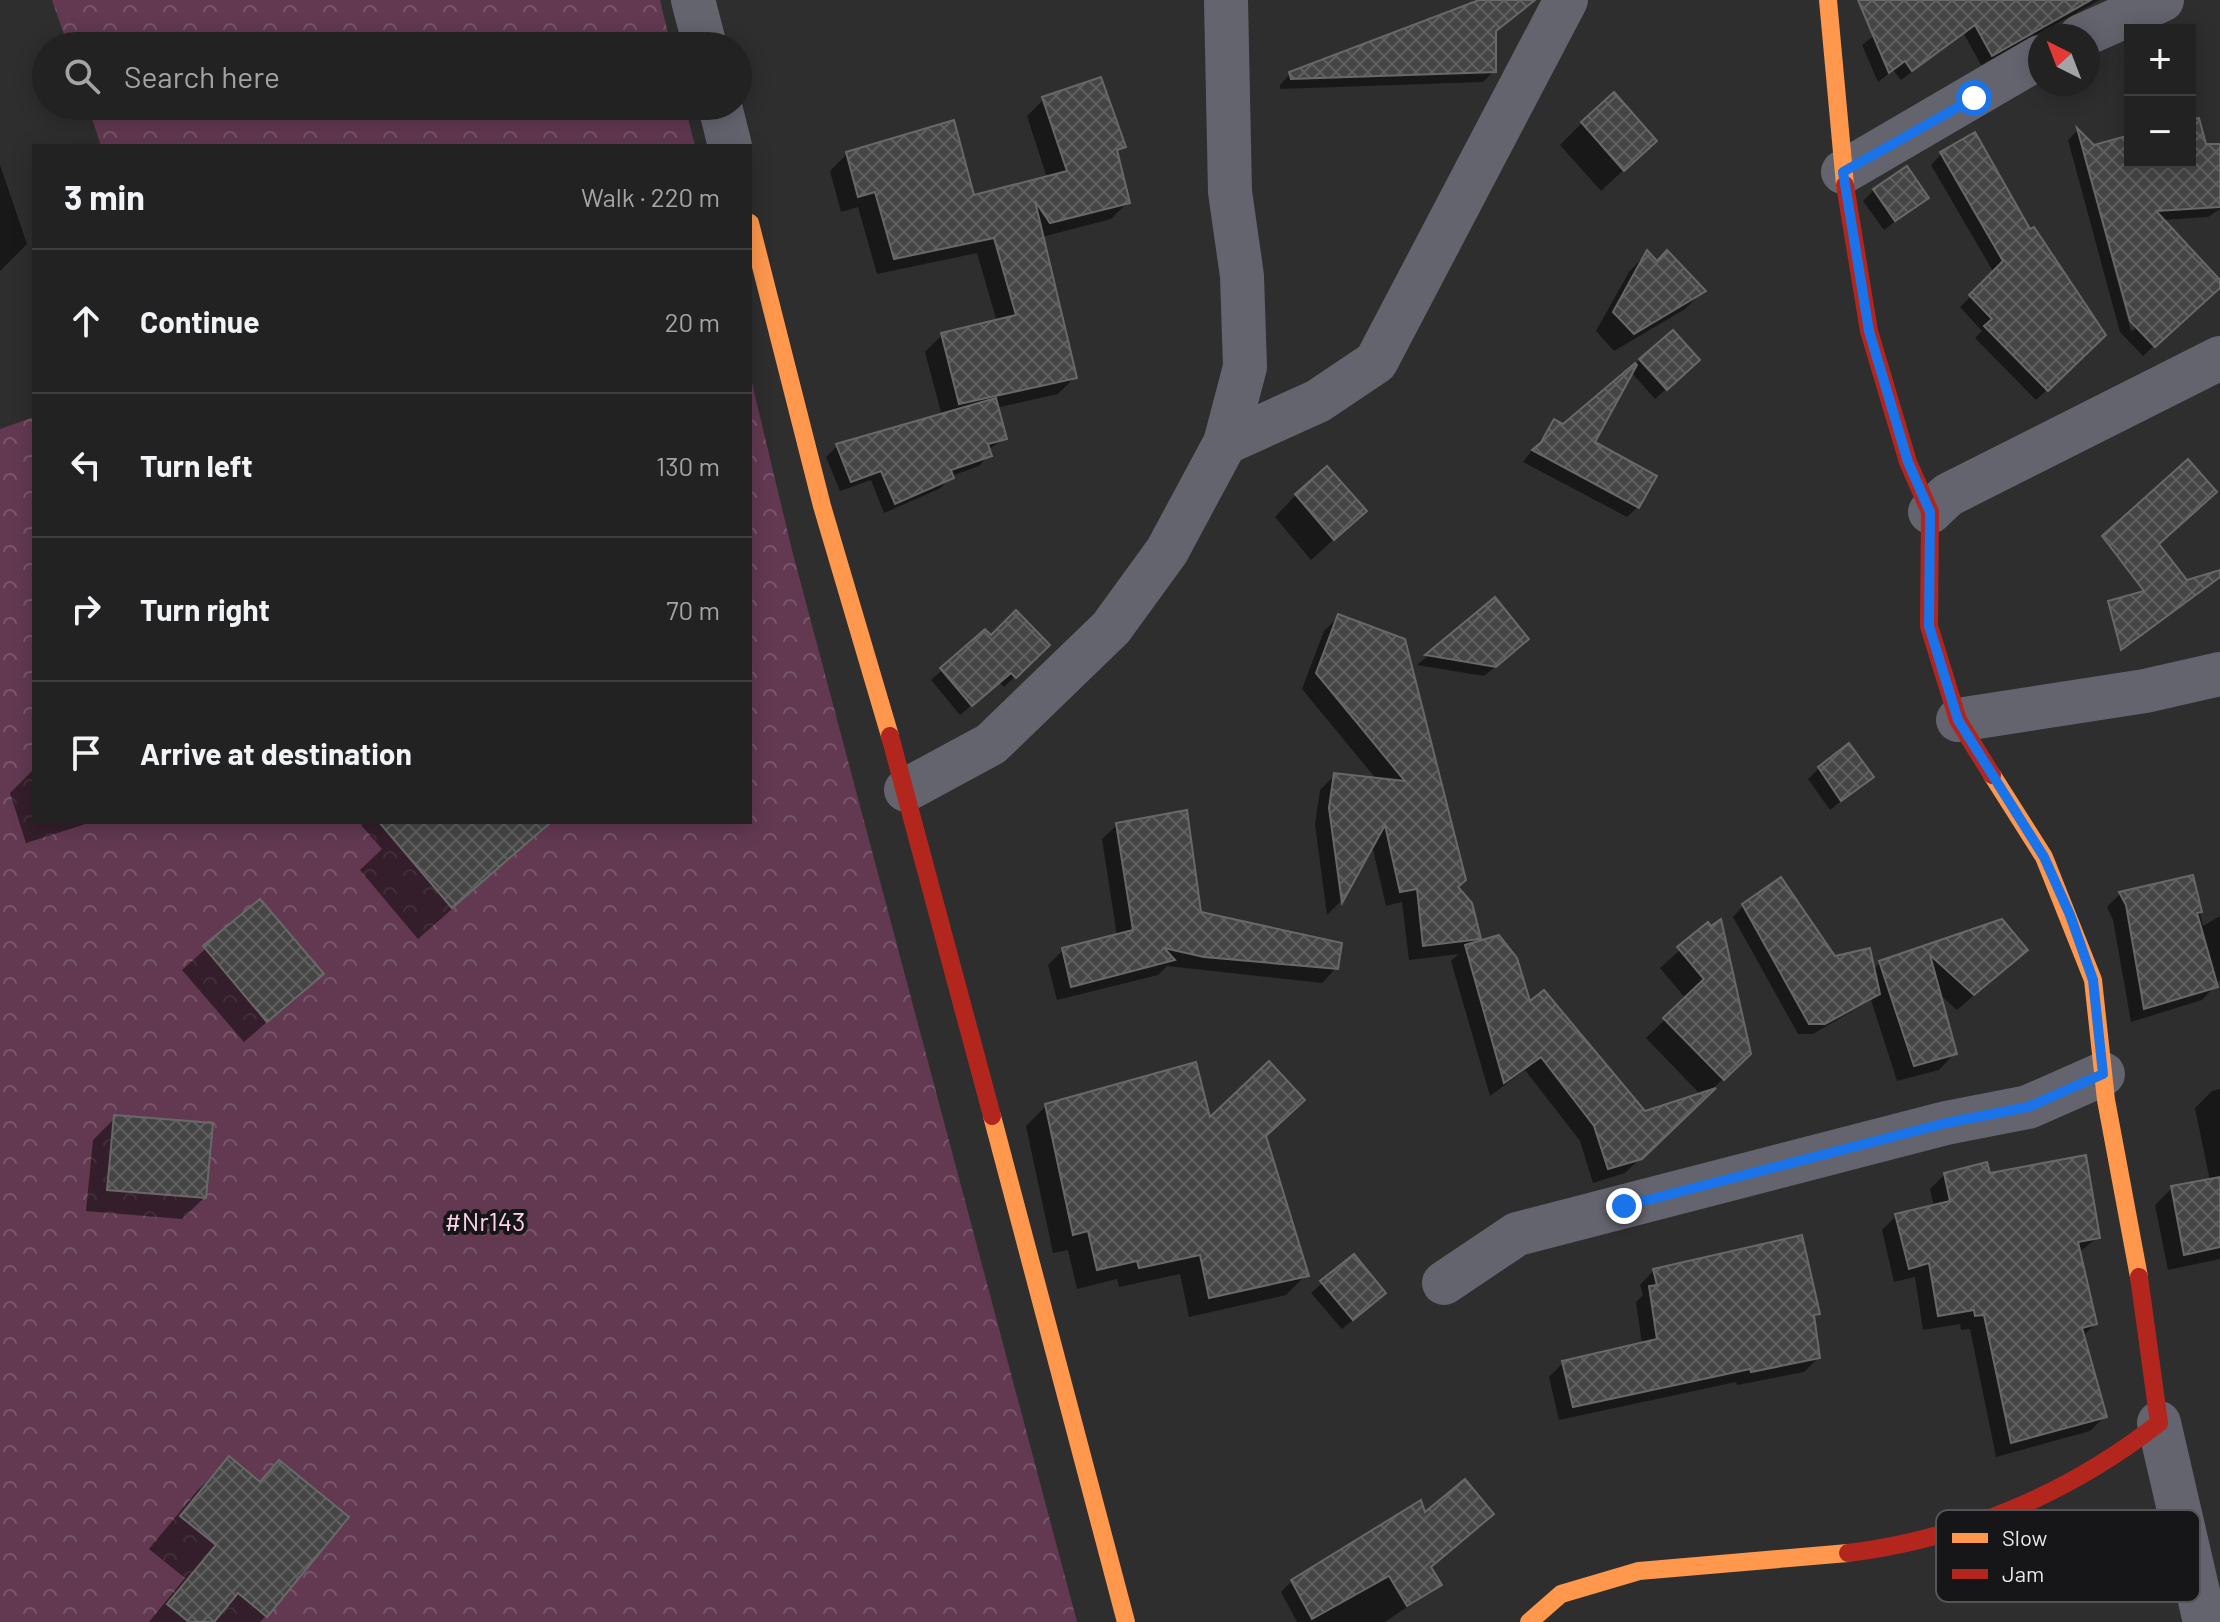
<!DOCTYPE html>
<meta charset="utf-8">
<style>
:root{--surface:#222223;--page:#2a2a2b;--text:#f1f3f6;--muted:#a2a4a6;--line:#3f3f41}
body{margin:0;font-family:Barlow,sans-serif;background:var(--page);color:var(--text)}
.controls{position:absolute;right:24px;top:24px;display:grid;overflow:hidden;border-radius:0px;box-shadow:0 4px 20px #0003}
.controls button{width:72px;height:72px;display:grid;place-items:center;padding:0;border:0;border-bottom:2px solid var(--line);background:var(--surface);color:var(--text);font:40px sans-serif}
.compass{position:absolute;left:2028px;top:24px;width:72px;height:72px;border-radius:50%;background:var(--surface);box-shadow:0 4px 20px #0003;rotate:318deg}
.stop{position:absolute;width:24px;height:24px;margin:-18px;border:6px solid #1a73e8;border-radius:50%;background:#fff}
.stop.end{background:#1a73e8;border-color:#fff;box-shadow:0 2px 8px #0008}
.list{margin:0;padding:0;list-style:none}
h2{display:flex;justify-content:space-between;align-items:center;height:104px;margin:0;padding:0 32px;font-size:34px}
h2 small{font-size:26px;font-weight:400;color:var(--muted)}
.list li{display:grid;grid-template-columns:52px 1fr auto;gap:24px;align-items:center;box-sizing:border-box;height:144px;padding:0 32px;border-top:2px solid var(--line)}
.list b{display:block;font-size:30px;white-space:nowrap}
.list em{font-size:26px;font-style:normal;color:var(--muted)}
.icon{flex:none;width:44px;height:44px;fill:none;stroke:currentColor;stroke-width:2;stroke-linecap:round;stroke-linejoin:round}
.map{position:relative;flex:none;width:2220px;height:1622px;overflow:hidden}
.search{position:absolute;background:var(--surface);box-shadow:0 4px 20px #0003;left:32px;top:32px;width:720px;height:88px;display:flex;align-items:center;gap:20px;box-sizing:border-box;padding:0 28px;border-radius:44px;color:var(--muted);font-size:30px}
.panel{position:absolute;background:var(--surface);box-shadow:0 4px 20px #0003;left:32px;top:144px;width:720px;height:680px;border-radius:0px}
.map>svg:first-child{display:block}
.forest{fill:url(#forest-crowns)}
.shadow{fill:#0007;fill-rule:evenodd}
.building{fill:url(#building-cross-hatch);stroke:#696869;stroke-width:2}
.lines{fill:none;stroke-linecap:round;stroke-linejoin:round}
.street{stroke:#64646f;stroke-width:44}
.slow{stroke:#ff974d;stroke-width:18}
.jam{stroke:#b3261e;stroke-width:18}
.route{stroke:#1a73e8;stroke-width:10}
.labels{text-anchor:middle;stroke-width:8;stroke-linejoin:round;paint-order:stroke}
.park-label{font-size:26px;fill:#fed3ea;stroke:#161517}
.key{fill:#161517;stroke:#555456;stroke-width:2}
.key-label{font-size:22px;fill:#e8e8e9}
</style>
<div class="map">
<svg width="2220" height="1622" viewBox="0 0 2220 1622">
<defs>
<pattern id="forest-crowns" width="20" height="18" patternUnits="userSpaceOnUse" patternTransform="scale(2)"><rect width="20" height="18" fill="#623951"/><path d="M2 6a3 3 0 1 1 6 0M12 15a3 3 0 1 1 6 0" fill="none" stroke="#78566a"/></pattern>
<pattern id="building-cross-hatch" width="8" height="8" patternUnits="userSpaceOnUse" patternTransform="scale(2)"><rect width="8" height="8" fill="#454546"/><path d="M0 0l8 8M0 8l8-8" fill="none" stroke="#606061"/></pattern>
</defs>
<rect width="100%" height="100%" fill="#2e2e2f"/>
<g class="forest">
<polygon points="52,0 660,0 671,46 68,46"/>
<polygon points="88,106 685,106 695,146 101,146"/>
<polygon points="750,375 793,554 1077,1622 0,1622 0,429 34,417 34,822 750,822"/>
</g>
<g class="shadow">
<polygon points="1484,0 1533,0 1494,32 1494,71 1483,82 1280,89 1280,85 1290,74"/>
<polygon points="1920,0 2100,0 1981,65 1964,34 1901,80 1893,70 1878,82 1862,45"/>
<polygon points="1044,99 1123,147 1116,154 1128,202 1111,219 1042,237 1075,377 1058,394 996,408 1005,438 988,450 989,455 979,466 951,476 941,488 884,513 871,480 840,491 826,457 837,446 942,416 925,352 942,335 997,322 977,253 877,274 858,207 841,212 830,171 847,154 972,197 1047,178 1027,116"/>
<path d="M2190,122l15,24h15v63l-12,8 -47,3 59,65 -77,71 -23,-24 -52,-192 9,-9 16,17 37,-10v24h60zM2083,154h4l48,176 -4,1z"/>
<polygon points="1582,123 1632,162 1601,191 1560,145"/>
<polygon points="1941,154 2029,232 2104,335 2036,400 1975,338 1982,331 1960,307 1994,273 1931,165"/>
<polygon points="0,165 27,244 0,271"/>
<polygon points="1874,190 1926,198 1884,230 1863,201"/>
<polygon points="1647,253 1657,263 1703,291 1685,309 1614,351 1596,331 1629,272"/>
<polygon points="1640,360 1687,370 1655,399 1631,372 1593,442 1638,507 1627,517 1523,462 1555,421 1563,426"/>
<polygon points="1296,495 1342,532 1311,560 1275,517"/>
<polygon points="1494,600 1516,650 1484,676 1417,665"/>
<polygon points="1339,616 1479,938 1472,945 1529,1005 1645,1114 1701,1095 1646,1038 1686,999 1660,968 1708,925 1729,1073 1625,1173 1593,1183 1580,1141 1525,1070 1490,1096 1451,961 1459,954 1409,960 1402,902 1386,906 1372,845 1340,902 1327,915 1315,824 1320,790 1335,775 1377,780 1302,689 1324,631"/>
<polygon points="985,632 991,638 1047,645 1004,687 999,682 960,715 931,680"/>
<polygon points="1819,768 1871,777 1830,810 1808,779"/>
<polygon points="32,771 34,822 92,822 26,843 10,793"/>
<polygon points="365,822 551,822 418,939 360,870 382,849 361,825"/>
<polygon points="1117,825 1199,914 1336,968 1322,983 1167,966 1158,975 1057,1000 1048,965 1063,950 1117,936 1102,839"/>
<polygon points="2191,877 2203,926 2220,916 2220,980 2202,1000 2131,1022 2113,920 2107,907 2120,894"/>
<polygon points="259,901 321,974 244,1042 182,970"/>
<polygon points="1743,906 1834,958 1873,970 1880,963 2001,922 2026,950 1957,1010 1938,993 1955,1053 1939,1070 1897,1081 1871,1000 1813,1034 1798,1034 1733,917"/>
<polygon points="2220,1089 2220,1259 2168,1270 2155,1205 2172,1188 2210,1181 2195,1108 2212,1091"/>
<polygon points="1046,1106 1264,1137 1306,1275 1286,1295 1189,1317 1180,1274 1119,1287 1117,1279 1077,1289 1068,1250 1053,1253 1026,1126"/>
<polygon points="115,1118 205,1197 182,1219 86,1211 93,1140"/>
<polygon points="1945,1174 1989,1175 2098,1237 2078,1253 2095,1324 2083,1336 2105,1416 2090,1431 1996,1457 1970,1329 1961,1330 1960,1324 1923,1330 1915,1277 1894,1282 1882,1230 1896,1216 1934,1207 1930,1189"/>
<polygon points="1654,1270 1818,1314 1812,1320 1818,1358 1804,1372 1737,1385 1736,1382 1559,1420 1549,1377 1563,1363 1642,1344 1636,1302 1643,1295 1640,1285"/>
<polygon points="1322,1283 1373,1304 1342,1329 1311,1293"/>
<polygon points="229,1459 258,1483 279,1462 266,1616 260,1622 149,1622 185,1578 149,1549 197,1491"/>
<polygon points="1429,1568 1439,1585 1385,1622 1297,1622 1281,1592 1292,1581"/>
</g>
<g class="building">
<polygon points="1479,0 1535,0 1496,31 1496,72 1291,79 1289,72"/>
<polygon points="1858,0 2091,0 1992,56 1975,25 1912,71 1905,61 1889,73"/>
<polygon points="1101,77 1126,147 1117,150 1130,203 1050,223 1035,201 1077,378 959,404 941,333 1016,315 994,238 894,259 875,192 858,197 846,152 954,120 974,195 1067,171 1042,97"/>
<polygon points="1614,92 1657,141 1624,171 1581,122"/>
<polygon points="2199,118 2206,144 2220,144 2220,207 2156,211 2220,280 2220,288 2155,347 2130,321 2077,128 2094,145 2130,135 2130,162 2190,162 2190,120"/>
<polygon points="1975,132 2030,229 2034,227 2106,335 2048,391 1984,326 1992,319 1969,295 2003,261 1940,152"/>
<polygon points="1907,166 1929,198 1895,221 1873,189"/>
<polygon points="1647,250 1657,261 1667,250 1706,291 1634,334 1613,312"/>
<polygon points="1673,330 1700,360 1667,390 1639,359"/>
<polygon points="1635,363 1637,365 1595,442 1657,476 1639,508 1532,450 1541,442 1554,419 1563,424"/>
<polygon points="996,398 1007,439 988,444 992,456 951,470 954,478 895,504 881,471 851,482 836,444"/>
<polygon points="2188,459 2217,492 2159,544 2187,580 2220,570 2220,577 2121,650 2108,601 2144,591 2102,536"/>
<polygon points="1327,466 1367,511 1334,540 1295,494"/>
<polygon points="1495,597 1529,639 1496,667 1425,655"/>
<polygon points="1016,610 1050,645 1016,678 1011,673 972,706 940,668 985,629 991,635"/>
<polygon points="1338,614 1405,639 1466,880 1458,887 1472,903 1481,939 1423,946 1417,889 1400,892 1385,825 1342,903 1329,808 1334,773 1405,781 1316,673"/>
<polygon points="1849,743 1874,777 1841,801 1818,767"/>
<polygon points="1187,810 1201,912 1342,943 1338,969 1204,957 1164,948 1175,960 1071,987 1062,948 1133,930 1116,823"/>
<polygon points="379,822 551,822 452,908"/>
<polygon points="2193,875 2202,912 2197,913 2218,987 2144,1009 2126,905 2119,892"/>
<polygon points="1781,877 1835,956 1870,948 1880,994 1825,1024 1809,1024 1742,904"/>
<polygon points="260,899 324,974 267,1022 203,946"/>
<polygon points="1721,919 1751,1054 1724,1080 1663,1018 1704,979 1677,947 1708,922 1711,926"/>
<polygon points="2002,919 2028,950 1974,995 1930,955 1957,1054 1914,1066 1879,961"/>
<polygon points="1499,935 1517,958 1530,1001 1544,990 1645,1111 1716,1088 1642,1159 1608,1169 1594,1126 1541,1057 1504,1083 1465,945"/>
<polygon points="1269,1061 1305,1100 1266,1136 1309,1276 1209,1298 1200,1255 1139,1268 1137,1261 1097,1270 1088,1231 1073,1235 1045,1104 1196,1062 1210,1117"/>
<polygon points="114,1115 213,1123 206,1198 107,1190"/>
<polygon points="2086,1155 2100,1238 2078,1242 2097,1324 2082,1328 2107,1417 2011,1443 1984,1315 1975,1316 1974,1310 1938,1316 1929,1263 1909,1269 1895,1214 1950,1201 1944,1173 1987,1162 1990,1173"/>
<polygon points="2220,1177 2220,1247 2184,1255 2171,1186"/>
<polygon points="1802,1235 1820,1314 1814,1315 1820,1358 1751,1372 1750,1369 1573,1407 1562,1361 1657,1339 1649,1286 1657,1285 1653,1269"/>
<polygon points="1354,1254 1386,1293 1353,1320 1320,1281"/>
<polygon points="229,1456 260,1482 279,1460 349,1517 267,1617 238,1593 214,1622 189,1622 167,1604 216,1545 180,1516"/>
<polygon points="1465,1479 1494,1514 1431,1567 1442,1585 1407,1606 1389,1576 1312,1619 1291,1580 1421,1500 1425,1512"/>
</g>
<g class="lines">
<g class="street">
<polyline points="693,0 705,46"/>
<polyline points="2081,36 2162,0"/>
<polyline points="720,106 730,146"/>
<polyline points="1843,172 2040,57"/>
<polyline points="1225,443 1318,401 1376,362 1566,0"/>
<polyline points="1930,512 1948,495 2220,358"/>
<polyline points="1958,720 2145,691 2220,674"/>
<polyline points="906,790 991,744 1111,628 1167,551 1225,443 1245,367 1242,276 1230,192 1226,0"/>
<polyline points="1444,1283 1517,1234 1946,1123 2028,1107 2103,1074"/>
<polyline points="2159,1423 2205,1622"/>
</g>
<g class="slow">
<polyline points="1828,0 1845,185"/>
<polyline points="750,223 822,506 890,736"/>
<polyline points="1992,775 2044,857 2093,980 2106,1100 2139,1277"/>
<polyline points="992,1116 1126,1622"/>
<polyline points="1529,1622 1561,1594 1639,1571 1848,1553"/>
</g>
<g class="jam">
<polyline points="1845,185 1869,331 1908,462 1930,512 1929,626 1958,720 1992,775"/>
<polyline points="890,736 992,1116"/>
<path d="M1848,1553c114,-14 220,-59 311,-130l-20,-146"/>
</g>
</g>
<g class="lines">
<polyline class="route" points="1624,1206 1946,1123 2028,1107 2103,1074 2093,980 2070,915 2044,857 1958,720 1929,626 1930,512 1908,462 1869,331 1843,172 1974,98"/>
</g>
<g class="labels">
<g class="park-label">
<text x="485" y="1231">#Nr143</text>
</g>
</g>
<rect x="1936" y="1510" width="264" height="92" rx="12" class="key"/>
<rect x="1952" y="1533" width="36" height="10" fill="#ff974d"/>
<rect x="1952" y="1569" width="36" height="10" fill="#b3261e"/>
<g class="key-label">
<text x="2002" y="1546">Slow</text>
<text x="2002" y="1582">Jam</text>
</g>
</svg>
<div class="controls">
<button>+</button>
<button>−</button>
</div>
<svg class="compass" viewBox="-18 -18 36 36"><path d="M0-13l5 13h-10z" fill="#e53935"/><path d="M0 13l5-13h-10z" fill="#a2a4a6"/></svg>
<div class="stop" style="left:1974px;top:98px"></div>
<div class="stop end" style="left:1624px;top:1206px"></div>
<div class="search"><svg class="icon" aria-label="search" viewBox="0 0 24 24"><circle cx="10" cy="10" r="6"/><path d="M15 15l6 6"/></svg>Search here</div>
<section class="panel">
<h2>3 min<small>Walk · 220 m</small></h2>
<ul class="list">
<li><svg class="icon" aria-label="ahead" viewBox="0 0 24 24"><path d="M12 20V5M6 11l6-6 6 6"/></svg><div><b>Continue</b></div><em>20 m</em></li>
<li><svg class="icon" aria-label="left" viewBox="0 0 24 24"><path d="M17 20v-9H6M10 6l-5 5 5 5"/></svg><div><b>Turn left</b></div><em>130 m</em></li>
<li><svg class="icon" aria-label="right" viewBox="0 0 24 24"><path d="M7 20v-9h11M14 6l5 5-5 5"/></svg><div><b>Turn right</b></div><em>70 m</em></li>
<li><svg class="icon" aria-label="arrive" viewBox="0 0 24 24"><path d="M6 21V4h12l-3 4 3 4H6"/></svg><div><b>Arrive at destination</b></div></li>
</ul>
</section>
</div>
